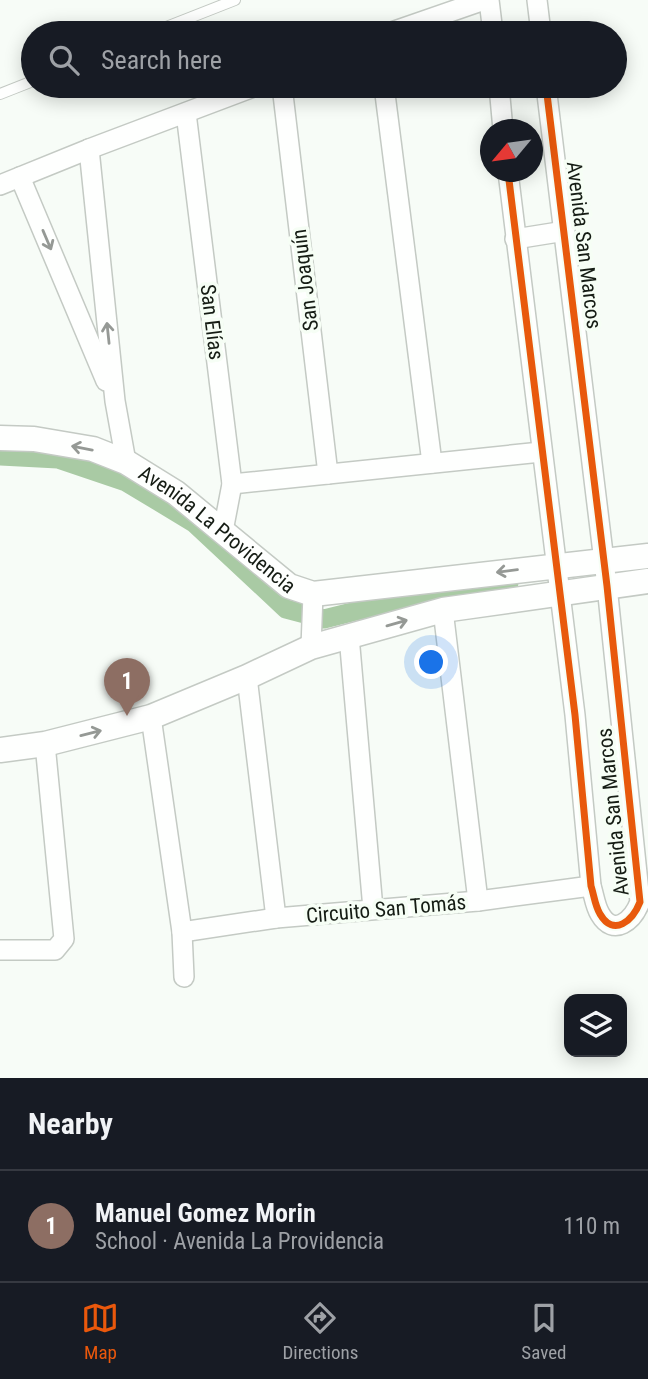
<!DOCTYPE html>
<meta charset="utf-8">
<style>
:root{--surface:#171b24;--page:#242831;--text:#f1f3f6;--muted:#9ea1a6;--line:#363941;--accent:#ea580c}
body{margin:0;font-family:"Roboto Condensed",sans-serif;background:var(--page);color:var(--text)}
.controls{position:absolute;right:21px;bottom:21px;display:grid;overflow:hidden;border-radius:14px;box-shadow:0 4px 18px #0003}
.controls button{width:63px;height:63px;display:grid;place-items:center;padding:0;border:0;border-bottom:2px solid var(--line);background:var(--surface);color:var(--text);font:35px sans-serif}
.compass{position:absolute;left:480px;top:119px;width:63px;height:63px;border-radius:50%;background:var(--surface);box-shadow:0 4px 18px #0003;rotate:241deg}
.you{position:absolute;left:432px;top:663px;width:24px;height:24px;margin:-18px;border:5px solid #fff;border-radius:50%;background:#1a73e8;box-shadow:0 0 0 10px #1a73e833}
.badge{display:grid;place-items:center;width:46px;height:46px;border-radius:50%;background:var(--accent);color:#fff;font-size:23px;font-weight:700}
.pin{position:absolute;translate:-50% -58px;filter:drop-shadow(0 2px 4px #0008)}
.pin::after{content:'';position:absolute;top:37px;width:24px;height:21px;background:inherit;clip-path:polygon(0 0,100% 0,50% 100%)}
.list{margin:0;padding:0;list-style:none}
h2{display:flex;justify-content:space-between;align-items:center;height:91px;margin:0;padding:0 28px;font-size:30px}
h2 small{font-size:23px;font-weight:400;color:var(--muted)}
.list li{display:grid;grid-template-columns:46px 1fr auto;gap:21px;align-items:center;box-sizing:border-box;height:112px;padding:0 28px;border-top:2px solid var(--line)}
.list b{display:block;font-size:26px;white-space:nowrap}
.list p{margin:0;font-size:23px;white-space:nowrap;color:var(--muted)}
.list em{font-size:23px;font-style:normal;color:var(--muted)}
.icon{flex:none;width:38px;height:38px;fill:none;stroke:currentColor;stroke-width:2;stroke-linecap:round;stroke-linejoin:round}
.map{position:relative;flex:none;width:648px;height:1078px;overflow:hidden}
.search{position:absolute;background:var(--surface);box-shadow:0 4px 18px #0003;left:21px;right:21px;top:21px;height:77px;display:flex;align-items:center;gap:18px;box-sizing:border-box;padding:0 24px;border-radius:38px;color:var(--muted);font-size:26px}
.sheet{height:203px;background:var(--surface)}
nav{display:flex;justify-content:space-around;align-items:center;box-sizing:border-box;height:98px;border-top:2px solid var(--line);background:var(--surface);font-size:19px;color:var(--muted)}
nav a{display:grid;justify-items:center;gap:4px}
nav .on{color:var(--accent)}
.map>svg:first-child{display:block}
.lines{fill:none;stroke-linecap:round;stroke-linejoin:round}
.canal{stroke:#a9caa4;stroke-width:19}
.service-casing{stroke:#c4cac4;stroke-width:12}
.minor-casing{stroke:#c4cac4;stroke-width:22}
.tertiary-casing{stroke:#c4cac4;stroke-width:27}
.service{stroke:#fefffe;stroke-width:10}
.minor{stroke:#fefffe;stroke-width:19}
.tertiary{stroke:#fefffe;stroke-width:24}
.cycleway-casing{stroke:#f6fef5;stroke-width:11}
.cycleway{stroke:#e8590c;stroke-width:7}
.oneway{stroke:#959995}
.labels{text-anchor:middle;stroke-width:7;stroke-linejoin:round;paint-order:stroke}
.street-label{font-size:21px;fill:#151c14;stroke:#f6fef5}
</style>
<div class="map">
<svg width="648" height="1078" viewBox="0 0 648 1078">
<rect width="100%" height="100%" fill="#f7fcf7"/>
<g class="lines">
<polyline class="canal" points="0,456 58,459 126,482 194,523 286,609 324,619 404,599 509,583"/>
<g class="service-casing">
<g id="service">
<polyline points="151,33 235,0"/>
<polyline points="0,94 33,81"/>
</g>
</g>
<g class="minor-casing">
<g id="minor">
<polyline points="489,0 493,33"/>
<polyline points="537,0 541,33"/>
<polyline points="389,33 484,0"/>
<polyline points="282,86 328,474"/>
<polyline points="384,86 432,463"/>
<polyline points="499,86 503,130"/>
<polyline points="186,113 232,484 223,531"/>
<polyline points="89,149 115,401 126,462"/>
<path d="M508,172l67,543 16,171c3,9 4,20 9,28 14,24 33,6 40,-12l-33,-316 -61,-500"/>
<polyline points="20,177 106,381"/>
<polyline points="0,185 89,149 256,86"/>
<polyline points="515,239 565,231"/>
<polyline points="232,484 541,452"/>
<polyline points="443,610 478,901"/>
<polyline points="349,636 373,909"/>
<polyline points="311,647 313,594"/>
<polyline points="247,677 276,918"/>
<polyline points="151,717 182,932 184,977"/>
<polyline points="182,932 276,918 478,901 591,886"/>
<polyline points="0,950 55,950 64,939 45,744"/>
</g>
</g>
<g class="tertiary-casing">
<g id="tertiary">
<path id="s1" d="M0,438l34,1 59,10 33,13 50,31 113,93 24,8 335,-38"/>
<polyline points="0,750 45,744 151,717 247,677 311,647 443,610 648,581"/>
</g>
</g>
<use href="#service" class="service"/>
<use href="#minor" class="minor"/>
<use href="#tertiary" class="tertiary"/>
<g class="cycleway-casing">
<path id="cycleway" d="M508,172l67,543 16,171c3,9 4,20 9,28 14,24 33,6 40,-12l-33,-316 -61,-500"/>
</g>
<use href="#cycleway" class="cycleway"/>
</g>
<defs><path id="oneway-shaft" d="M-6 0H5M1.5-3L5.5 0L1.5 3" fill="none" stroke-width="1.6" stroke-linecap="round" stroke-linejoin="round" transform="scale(1.75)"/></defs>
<g class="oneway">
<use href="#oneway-shaft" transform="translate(47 240) rotate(67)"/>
<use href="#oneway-shaft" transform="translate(108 333) rotate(-96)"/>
<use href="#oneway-shaft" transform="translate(82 448) rotate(-169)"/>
<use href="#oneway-shaft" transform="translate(507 571) rotate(173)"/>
<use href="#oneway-shaft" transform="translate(397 623) rotate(-16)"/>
<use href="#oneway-shaft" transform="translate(91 733) rotate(-14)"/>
</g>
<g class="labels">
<g class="street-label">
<text transform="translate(584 245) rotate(83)" y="7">Avenida San Marcos</text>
<text transform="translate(305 280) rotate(-97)" y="7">San Joaquín</text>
<text transform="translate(212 322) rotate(83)" y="7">San Elías</text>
<text dy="7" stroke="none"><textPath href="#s1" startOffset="243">Avenida La Providencia</textPath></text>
<text transform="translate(613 812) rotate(-96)" y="7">Avenida San Marcos</text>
<text transform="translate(386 909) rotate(-5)" y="7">Circuito San Tomás</text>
</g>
</g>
</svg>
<div class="controls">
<button><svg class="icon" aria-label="layers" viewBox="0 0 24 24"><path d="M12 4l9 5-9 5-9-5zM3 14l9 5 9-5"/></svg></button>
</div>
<svg class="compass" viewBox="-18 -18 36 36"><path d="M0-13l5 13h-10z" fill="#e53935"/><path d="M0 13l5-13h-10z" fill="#9ea1a6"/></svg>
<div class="you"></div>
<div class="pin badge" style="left:127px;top:716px;background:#8d6e63">1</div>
<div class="search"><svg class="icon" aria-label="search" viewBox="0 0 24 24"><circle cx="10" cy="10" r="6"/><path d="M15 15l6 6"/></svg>Search here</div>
</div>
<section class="sheet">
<h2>Nearby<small></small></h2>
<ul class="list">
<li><span class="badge" style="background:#8d6e63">1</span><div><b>Manuel Gomez Morin</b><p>School · Avenida La Providencia</p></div><em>110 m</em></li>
</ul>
</section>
<nav>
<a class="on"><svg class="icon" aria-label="map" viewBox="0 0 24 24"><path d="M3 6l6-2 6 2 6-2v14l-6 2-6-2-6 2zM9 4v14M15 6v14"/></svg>Map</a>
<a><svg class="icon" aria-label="directions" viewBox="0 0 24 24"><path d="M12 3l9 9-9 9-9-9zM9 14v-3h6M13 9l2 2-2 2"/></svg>Directions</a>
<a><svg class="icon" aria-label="saved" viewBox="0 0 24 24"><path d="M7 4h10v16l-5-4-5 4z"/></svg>Saved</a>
</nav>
